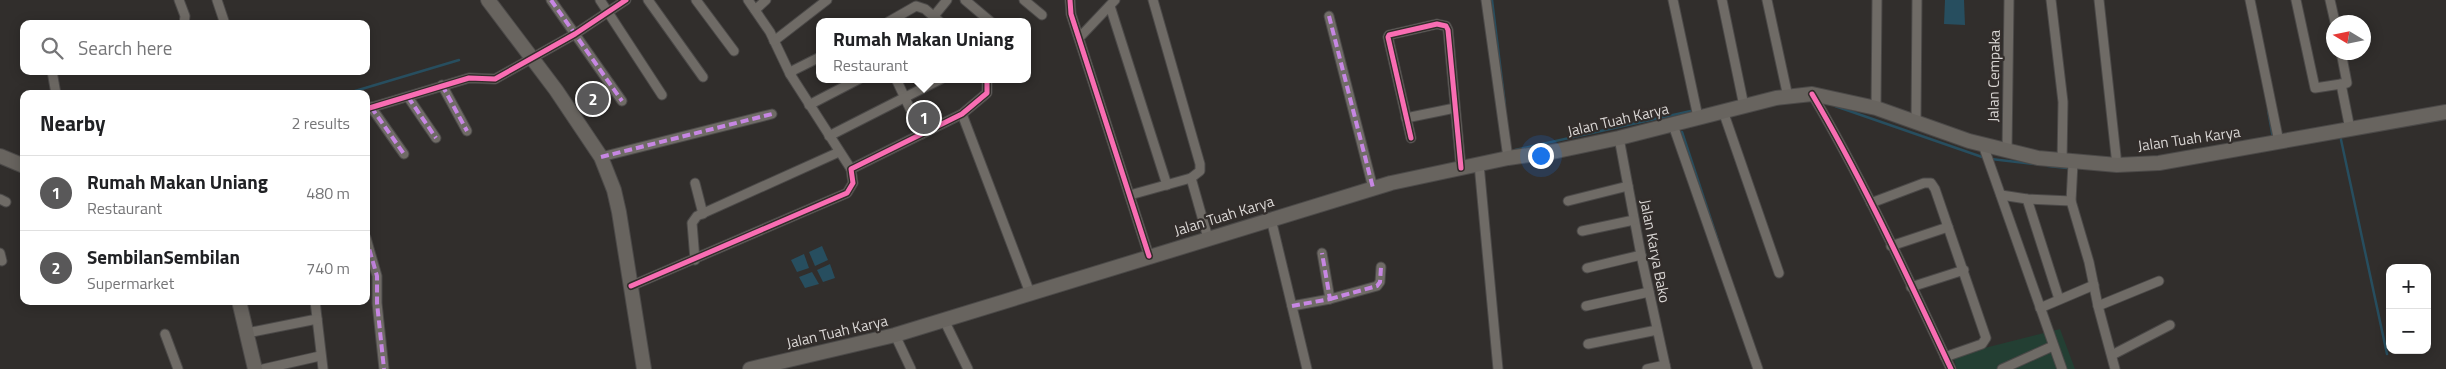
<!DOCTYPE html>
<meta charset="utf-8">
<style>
:root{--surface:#fff;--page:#f6f6f6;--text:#202124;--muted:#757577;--line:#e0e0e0;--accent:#595859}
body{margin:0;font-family:"Titillium Web",sans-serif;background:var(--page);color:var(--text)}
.controls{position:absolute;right:15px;bottom:15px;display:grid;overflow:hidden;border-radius:10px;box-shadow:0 2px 12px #0003}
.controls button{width:45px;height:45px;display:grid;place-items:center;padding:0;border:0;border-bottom:1px solid var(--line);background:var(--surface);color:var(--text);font:25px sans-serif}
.compass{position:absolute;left:2326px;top:15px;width:45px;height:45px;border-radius:50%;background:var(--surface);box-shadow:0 2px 12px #0003;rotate:280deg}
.you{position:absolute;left:1540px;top:155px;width:18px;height:18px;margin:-12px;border:4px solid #fff;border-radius:50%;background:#1a73e8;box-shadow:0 0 0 8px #1a73e833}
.badge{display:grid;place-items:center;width:32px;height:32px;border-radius:50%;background:var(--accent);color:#fff;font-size:16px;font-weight:700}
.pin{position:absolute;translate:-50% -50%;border:2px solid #fff;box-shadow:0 1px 5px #0006}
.popup{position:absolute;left:816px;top:18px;width:215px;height:65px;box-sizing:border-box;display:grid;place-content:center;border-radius:10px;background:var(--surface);filter:drop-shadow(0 1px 4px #0005);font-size:16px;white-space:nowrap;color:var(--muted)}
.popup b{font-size:19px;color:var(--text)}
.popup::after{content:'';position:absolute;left:50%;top:100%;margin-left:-10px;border:10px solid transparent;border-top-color:var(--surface)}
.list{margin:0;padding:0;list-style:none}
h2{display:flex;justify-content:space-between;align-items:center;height:65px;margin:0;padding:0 20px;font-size:21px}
h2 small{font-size:16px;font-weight:400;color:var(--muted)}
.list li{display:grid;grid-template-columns:32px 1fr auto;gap:15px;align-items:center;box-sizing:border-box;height:75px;padding:0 20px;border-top:1px solid var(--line)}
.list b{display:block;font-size:19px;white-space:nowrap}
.list p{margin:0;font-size:16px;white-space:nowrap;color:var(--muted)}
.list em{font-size:16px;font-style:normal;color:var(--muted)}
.icon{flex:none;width:28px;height:28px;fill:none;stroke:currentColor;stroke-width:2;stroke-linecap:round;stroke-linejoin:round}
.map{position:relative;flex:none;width:2446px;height:369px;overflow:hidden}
.search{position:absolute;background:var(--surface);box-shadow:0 2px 12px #0003;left:20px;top:20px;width:350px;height:55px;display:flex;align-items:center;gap:12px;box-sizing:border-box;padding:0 18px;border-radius:10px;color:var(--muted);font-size:19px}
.panel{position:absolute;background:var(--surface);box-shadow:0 2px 12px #0003;left:20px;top:90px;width:350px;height:215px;border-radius:10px}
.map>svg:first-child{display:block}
.green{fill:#233f33}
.water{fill:#274e5f}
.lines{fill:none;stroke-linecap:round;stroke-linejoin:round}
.stream{stroke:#274e5f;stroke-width:2.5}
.street-casing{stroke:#4b4948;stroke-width:11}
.secondary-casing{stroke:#4b4948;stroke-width:16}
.street{stroke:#6f6b66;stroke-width:9}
.secondary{stroke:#68645f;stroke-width:14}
.quiet{stroke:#c787e3;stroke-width:4;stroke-dasharray:8 4;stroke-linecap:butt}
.cycleway-casing{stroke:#322d2b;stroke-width:8}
.cycleway{stroke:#f96db3;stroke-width:5}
.labels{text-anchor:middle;stroke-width:4.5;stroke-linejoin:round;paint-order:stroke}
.street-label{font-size:15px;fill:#dad7d5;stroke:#322d2b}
</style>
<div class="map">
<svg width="2446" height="369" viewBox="0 0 2446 369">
<rect width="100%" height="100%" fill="#312e2c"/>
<polygon class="green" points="2060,329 2075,369 1957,369 1953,356"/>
<g class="water">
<polygon points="1945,0 1964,0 1965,25 1944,24"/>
<polygon points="822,246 828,260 815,266 809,252"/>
<polygon points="804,254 809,268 797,272 791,260"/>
<polygon points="830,264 835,278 823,282 817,270"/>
<polygon points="812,272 819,284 805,288 799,277"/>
</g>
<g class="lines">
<g class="stream">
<polyline points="1492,0 1505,105"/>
<polyline points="345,94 459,60"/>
<polyline points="1835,106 1985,158"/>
<polyline points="2268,110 2273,138"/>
<polyline points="1682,132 1719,244"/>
<polyline points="2340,135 2387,354"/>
<polyline points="1515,150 1691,111"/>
<polyline points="1991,159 2035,164"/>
<polyline points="2048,166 2067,168"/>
</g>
<g class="street-casing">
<g id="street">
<polyline points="179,0 185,16 184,24"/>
<polyline points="217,0 225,24"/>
<polyline points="551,0 622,101"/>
<polyline points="600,0 662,95"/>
<polyline points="648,0 703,77"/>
<polyline points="696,0 734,51"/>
<polyline points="748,0 770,32 790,74 851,169"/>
<polyline points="965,0 991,22"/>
<polyline points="1024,0 1042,15"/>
<polyline points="1070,0 1071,14 1149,256"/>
<polyline points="1486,0 1508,158"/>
<polyline points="1673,0 1698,117"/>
<polyline points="1722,0 1744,106"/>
<polyline points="1767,0 1788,97"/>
<polyline points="2051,0 2063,102 2062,162"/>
<polyline points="2099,0 2117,165"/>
<polyline points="2250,0 2279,142"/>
<polyline points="2296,0 2315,88 2341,84"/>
<polyline points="2330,0 2335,22"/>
<polyline points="1110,6 1167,185"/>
<polyline points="755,10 766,0"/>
<polyline points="934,16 947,0"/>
<polyline points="1329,16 1373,188"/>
<polyline points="888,22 916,6 925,9 940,22"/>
<polyline points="1079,38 1115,0"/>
<polyline points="774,41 827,0"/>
<polyline points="2341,52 2347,83 2341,84 2350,129"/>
<polyline points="52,71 56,94"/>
<polyline points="790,74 794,70 820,57"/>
<polyline points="896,79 922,134"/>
<polyline points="442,85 467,131"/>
<path d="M1812,94c52,88 95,182 139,275"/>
<polyline points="408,97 436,138"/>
<polyline points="809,105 859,79"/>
<polyline points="371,107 404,154"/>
<polyline points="1876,108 1877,0"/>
<polyline points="366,109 469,78 495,79 575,34 626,0"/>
<polyline points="1723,111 1779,273"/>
<polyline points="962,114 1030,293"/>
<polyline points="1406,118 1455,108"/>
<polyline points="1916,123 1917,0"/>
<polyline points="1673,125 1758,369"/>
<polyline points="829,136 941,79"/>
<polyline points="1411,138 1388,37 1389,35 1437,24 1446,26 1448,30 1461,168"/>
<polyline points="1619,138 1641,255 1666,369"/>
<polyline points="1983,145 2062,369"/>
<polyline points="2007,152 2009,0"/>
<polyline points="601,157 772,114"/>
<polyline points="2073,163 2071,201 2089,262 2098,306 2115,369"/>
<polyline points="1479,164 1498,369"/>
<polyline points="1191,178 1208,238"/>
<polyline points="695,183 703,214"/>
<polyline points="1130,195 1191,178 1200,171 1200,164 1153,0"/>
<polyline points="2001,195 2027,199 2071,201"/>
<polyline points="0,199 6,202"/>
<polyline points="2027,199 2059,299"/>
<polyline points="1568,201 1628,186"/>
<polyline points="1871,203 1924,183 1931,183 1935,189 1986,338 1982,344 1945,357"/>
<polyline points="1271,219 1307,369"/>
<polyline points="1582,231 1634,220"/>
<polyline points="366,238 377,276 377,303 384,369"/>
<polyline points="1891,246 1948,227"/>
<polyline points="0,253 2,261"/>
<polyline points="695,260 692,223 697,216 839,152"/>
<polyline points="1587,268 1641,255"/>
<polyline points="631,286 847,193 853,183 851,169 962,114 987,93 987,79"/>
<polyline points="1911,287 1964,270"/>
<polyline points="1330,299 1377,286 1380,282 1381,267"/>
<polyline points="315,301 323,369"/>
<polyline points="1292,306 1330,299 1322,253"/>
<polyline points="1586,306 1649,292"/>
<polyline points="2098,306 2159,281"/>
<polyline points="2040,308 2094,285"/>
<polyline points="944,320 968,369"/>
<polyline points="247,333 317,319"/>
<polyline points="165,334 178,369"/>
<polyline points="895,335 911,369"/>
<polyline points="1588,344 1657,330"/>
<polyline points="2112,355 2170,325"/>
<polyline points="263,369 320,356"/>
<polyline points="1647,369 1665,365"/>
<polyline points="2002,369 2053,346"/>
</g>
</g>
<g class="secondary-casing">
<g id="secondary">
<polyline points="488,0 556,90 601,157 614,190 619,212 644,369"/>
<polyline points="0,156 24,166"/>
<polyline points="239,301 255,369"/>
<polyline points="750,369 895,335 1391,183 1508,158 1557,151 1619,138 1776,98 1812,94 1876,108 1969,141 2038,158 2117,165 2159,163 2446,112"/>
</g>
</g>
<use href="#street" class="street"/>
<use href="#secondary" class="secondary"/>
<g class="quiet">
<polyline points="551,0 622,101"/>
<polyline points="1329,16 1373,188"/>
<polyline points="442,85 467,131"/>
<polyline points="408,97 436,138"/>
<polyline points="371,107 404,154"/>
<polyline points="601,157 772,114"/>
<polyline points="366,238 377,276 377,303 384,369"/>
<polyline points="1330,299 1377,286 1380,282 1381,267"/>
<polyline points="1292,306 1330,299 1322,253"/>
</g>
<g class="cycleway-casing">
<g id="cycleway">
<polyline points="1070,0 1071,14 1149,256"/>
<path d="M1812,94c52,88 95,182 139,275"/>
<polyline points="366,109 469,78 495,79 575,34 626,0"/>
<polyline points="1411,138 1388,37 1389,35 1437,24 1446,26 1448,30 1461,168"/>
<polyline points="631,286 847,193 853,183 851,169 962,114 987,93 987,79"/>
</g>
</g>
<use href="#cycleway" class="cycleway"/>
</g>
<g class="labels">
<g class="street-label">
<text transform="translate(1994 76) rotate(-89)" y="5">Jalan Cempaka</text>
<text transform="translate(1618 120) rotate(-13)" y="5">Jalan Tuah Karya</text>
<text transform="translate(2189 139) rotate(-8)" y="5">Jalan Tuah Karya</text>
<text transform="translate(1224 216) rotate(-17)" y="5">Jalan Tuah Karya</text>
<text transform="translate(1655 251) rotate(79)" y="5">Jalan Karya Bako</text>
<text transform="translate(837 332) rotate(-13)" y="5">Jalan Tuah Karya</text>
</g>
</g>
</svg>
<div class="controls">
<button>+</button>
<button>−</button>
</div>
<svg class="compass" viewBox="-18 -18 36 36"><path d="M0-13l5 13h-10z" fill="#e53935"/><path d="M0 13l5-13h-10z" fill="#757577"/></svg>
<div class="you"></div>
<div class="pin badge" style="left:924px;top:118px">1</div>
<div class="popup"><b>Rumah Makan Uniang</b>Restaurant</div>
<div class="pin badge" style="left:593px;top:99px">2</div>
<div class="search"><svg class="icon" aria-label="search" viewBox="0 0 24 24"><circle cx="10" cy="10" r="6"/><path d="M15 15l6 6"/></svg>Search here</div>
<section class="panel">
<h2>Nearby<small>2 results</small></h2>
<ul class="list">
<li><span class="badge">1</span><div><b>Rumah Makan Uniang</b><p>Restaurant</p></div><em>480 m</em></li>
<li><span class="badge">2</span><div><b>SembilanSembilan</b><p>Supermarket</p></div><em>740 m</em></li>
</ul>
</section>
</div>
